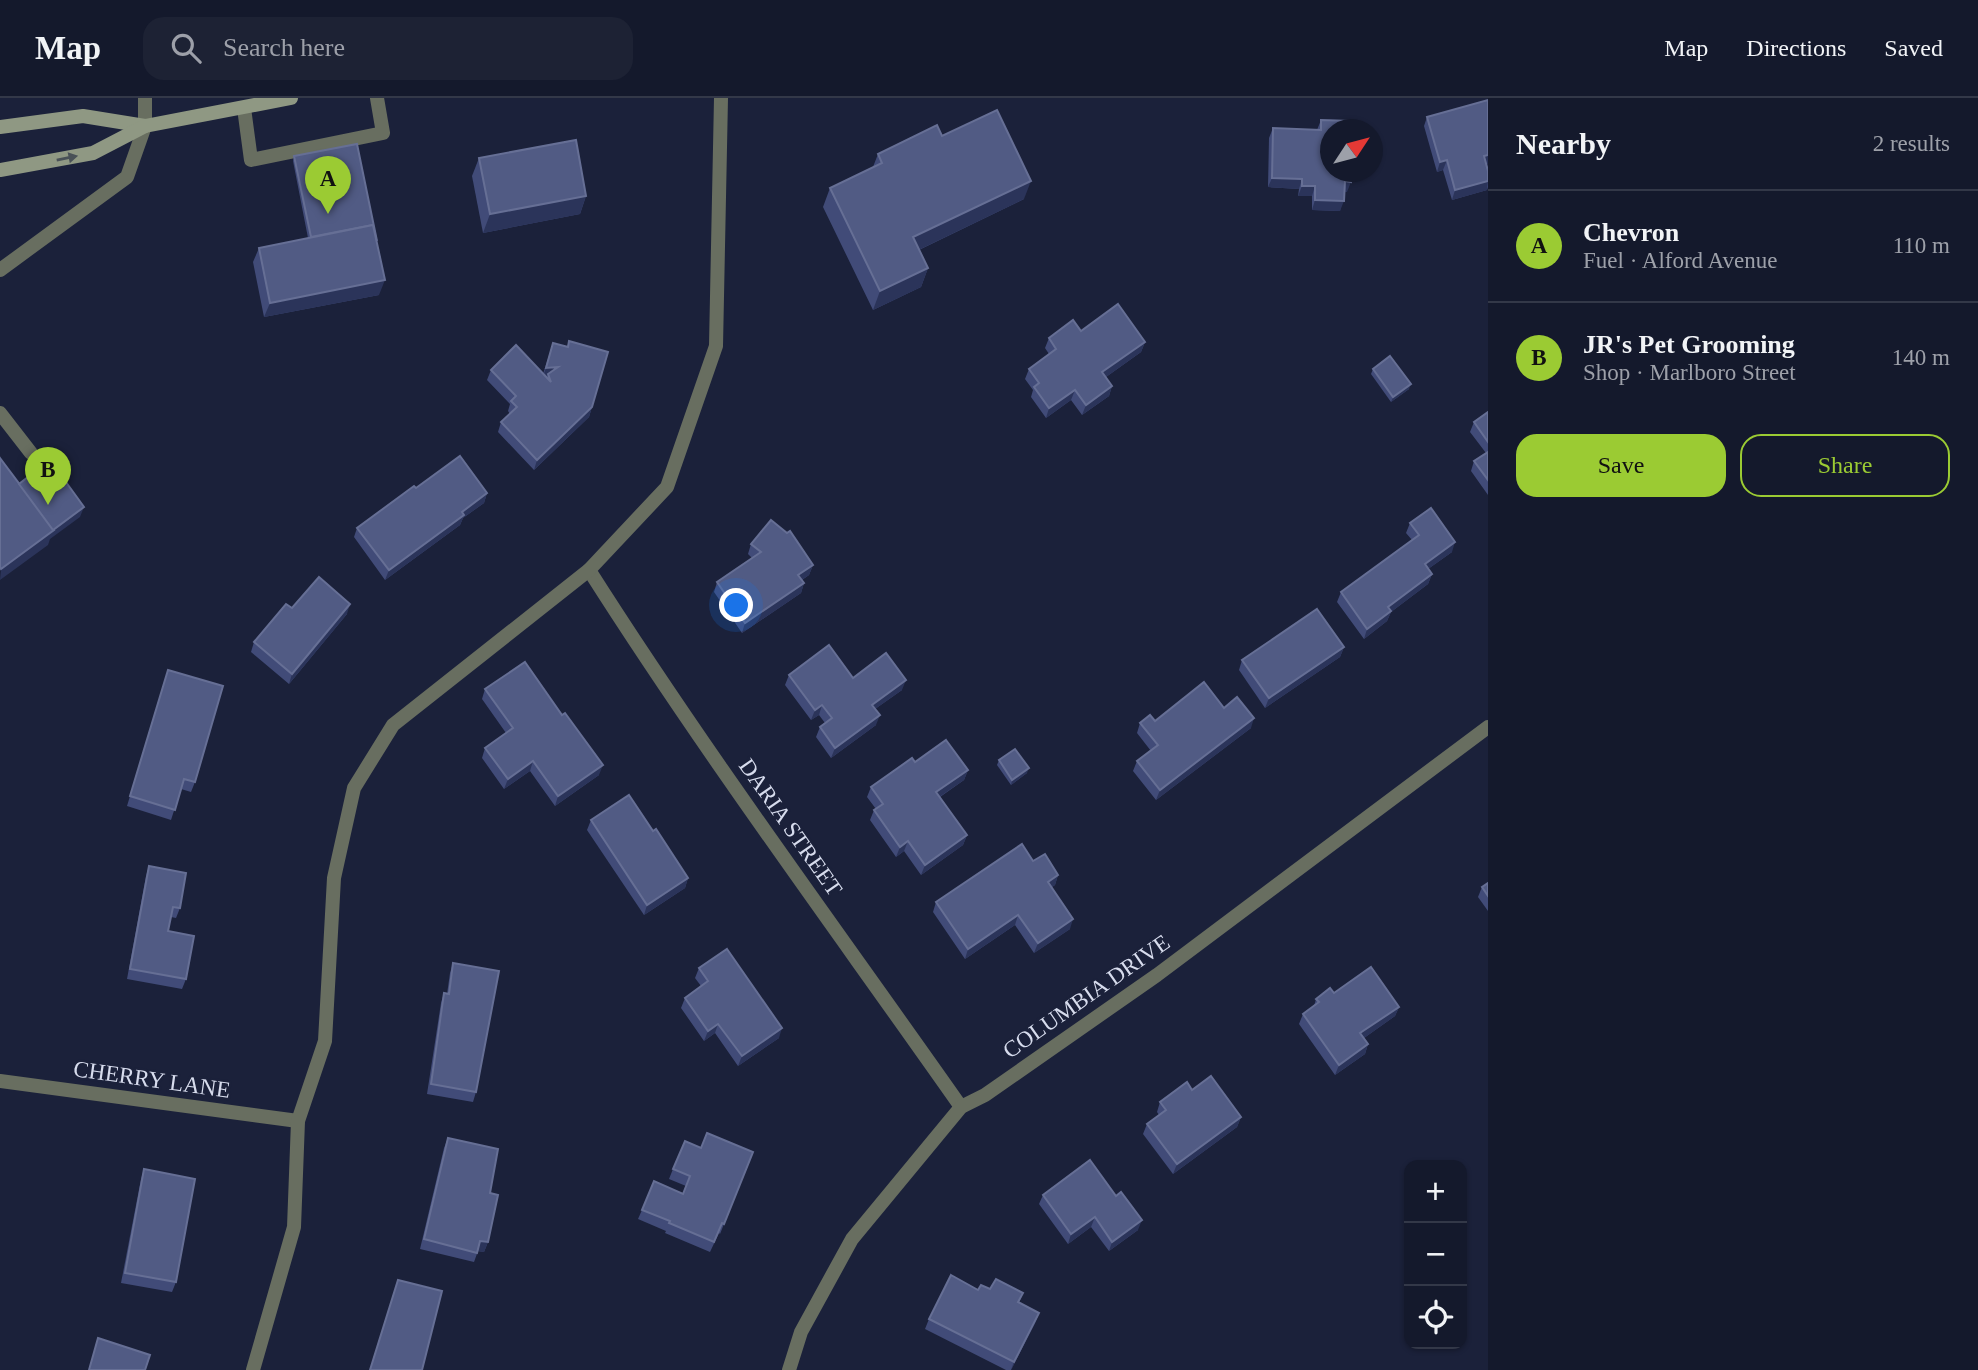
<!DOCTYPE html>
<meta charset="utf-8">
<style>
:root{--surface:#14192c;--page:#1d2234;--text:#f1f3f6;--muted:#9da0a9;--line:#333848;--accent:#9bcb33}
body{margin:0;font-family:"Times New Roman",serif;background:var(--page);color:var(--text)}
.controls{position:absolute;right:21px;bottom:21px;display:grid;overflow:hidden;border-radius:14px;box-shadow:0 2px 5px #0004}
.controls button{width:63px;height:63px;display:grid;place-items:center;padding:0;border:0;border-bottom:2px solid var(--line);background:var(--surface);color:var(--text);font:35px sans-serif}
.compass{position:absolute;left:1320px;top:21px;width:63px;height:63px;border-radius:50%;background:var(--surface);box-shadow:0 2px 5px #0004;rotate:54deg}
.you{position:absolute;left:737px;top:508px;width:24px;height:24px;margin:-18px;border:5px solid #fff;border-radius:50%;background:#1a73e8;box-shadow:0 0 0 10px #1a73e833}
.badge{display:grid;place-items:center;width:46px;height:46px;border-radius:50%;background:var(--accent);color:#111;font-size:23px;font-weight:700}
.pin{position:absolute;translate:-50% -58px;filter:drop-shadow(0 2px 4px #0008)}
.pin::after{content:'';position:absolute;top:37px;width:24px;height:21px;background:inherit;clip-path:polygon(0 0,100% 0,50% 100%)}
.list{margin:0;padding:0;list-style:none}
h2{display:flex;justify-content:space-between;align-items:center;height:91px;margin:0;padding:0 28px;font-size:30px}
h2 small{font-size:23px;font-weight:400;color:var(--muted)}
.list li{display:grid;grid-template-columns:46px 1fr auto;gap:21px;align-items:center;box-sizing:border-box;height:112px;padding:0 28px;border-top:2px solid var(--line)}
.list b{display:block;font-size:26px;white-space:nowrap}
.list p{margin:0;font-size:23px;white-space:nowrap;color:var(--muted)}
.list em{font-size:23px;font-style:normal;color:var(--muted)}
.actions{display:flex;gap:14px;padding:21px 28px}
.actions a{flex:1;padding:16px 0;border:2px solid var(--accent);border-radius:21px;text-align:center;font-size:24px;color:var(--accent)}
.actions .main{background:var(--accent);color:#111}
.icon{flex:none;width:38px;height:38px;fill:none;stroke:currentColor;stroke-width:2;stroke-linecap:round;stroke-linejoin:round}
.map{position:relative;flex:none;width:1488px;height:1272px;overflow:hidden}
header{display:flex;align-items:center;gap:42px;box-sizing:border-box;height:98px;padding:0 35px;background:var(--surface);border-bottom:2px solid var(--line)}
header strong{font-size:33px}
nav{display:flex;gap:38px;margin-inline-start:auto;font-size:24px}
.search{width:490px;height:63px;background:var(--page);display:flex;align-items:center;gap:18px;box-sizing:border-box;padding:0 24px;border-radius:21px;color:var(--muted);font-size:26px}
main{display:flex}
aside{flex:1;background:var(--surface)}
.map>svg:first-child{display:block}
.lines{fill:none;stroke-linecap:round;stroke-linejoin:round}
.lane{stroke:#686e60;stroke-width:14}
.street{stroke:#686e60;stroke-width:14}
.secondary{stroke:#8f9883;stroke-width:14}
.wall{fill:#414b78}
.shaded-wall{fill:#2b345a}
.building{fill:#515b84;stroke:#666f95;stroke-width:2}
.oneway{fill:#495157}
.labels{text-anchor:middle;stroke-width:5;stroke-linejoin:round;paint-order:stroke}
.street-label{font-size:23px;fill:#d7dced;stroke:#1b213a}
</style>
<header>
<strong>Map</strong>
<div class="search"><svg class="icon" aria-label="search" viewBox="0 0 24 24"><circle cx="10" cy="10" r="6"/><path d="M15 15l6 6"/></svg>Search here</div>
<nav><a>Map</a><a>Directions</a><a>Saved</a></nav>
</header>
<main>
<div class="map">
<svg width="1488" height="1272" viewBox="0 0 1488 1272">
<rect width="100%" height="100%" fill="#1b213a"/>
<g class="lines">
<g class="lane">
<polyline points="244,10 251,62 383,35 377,0"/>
<polyline points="0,315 31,355"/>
</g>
<g class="street">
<polyline points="0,172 127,79 145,28 145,0"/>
<path d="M589,472c117,184 247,359 372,537"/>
<polyline points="0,983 298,1023"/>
<polyline points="253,1272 294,1129 298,1023 325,943 334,780 354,690 393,627 589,472 667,389 716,248 721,0"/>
<polyline points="789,1272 801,1234 852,1141 961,1009 985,997 1157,877 1488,629"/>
</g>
<g class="secondary">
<polyline points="0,29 83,18 145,28"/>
<polyline points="0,72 93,55 145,28 291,0"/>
</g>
</g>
<g class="wall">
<polygon points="1488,2 1488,66 1486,66 1488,73 1488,89 1487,92 1452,102 1443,72 1437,74 1424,28 1427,19"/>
<polygon points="1321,22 1347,94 1344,93 1340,113 1312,112 1312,98 1298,98 1299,91 1268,89 1269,40 1273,30 1317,32"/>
<polygon points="942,38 1024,101 919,152 928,170 921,189 873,212 823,109 830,90 873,69 878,56"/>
<polygon points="294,58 379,197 264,219 253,164 259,150 308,140 293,63"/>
<polygon points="479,60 586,98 580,116 483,135 472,78"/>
<polygon points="1081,233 1145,244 1141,254 1106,279 1112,288 1109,298 1082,317 1071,302 1046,320 1031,299 1033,292 1025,281 1029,271 1049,256 1045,250 1049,240"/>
<polygon points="569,243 592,309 589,319 534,372 498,334 501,324 510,316 508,313 510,306 487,282 491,272 543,276 553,245 567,249"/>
<polygon points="1373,271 1409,291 1391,304 1371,276"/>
<polygon points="1488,314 1488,397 1471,373 1474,363 1486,355 1470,334 1474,324"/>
<polygon points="416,390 487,395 484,405 463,420 460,427 385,482 354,439 357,430"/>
<polygon points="1410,425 1452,454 1428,471 1432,476 1428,486 1391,514 1387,523 1364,541 1337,504 1341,494 1412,442 1406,435"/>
<polygon points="751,446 813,467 809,477 802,482 804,485 801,495 742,535 714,494 717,484 752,460 748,456"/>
<polygon points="292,510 347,516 289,586 251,554 254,544"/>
<polygon points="1344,549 1340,559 1265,610 1239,572 1242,562"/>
<polygon points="168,572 195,684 191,694 181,691 171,722 127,708"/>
<polygon points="789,577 853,580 902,592 875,611 876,627 831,660 816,639 820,629 825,625 819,617 811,622 785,587"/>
<polygon points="485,591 599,677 555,708 530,673 504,691 482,660 485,650 506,635 482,601"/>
<polygon points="1224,610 1251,630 1156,702 1133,673 1137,663 1151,653 1137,635 1140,625"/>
<polygon points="999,662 1027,675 1011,687 997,667"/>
<polygon points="915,664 968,672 964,682 940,699 967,737 963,747 921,777 904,753 896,759 870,722 874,712 876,711 867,699 871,689"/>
<polygon points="591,722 653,733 688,780 685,790 644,817 587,732"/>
<polygon points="1033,763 1058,777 1055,787 1052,789 1070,831 1034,855 1015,827 965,861 933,814 936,804"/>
<polygon points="149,768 180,810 176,820 171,819 168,833 186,881 182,891 127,881 146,778"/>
<polygon points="1488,785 1488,813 1478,799 1482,789"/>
<polygon points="453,865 476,994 473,1004 427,996 441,905 444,895 447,896 450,875"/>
<polygon points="699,870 779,940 738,968 715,935 704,943 681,910 685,900 701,888 695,880"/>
<polygon points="1316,901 1399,909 1395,918 1364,940 1368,946 1365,956 1335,977 1299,926 1303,916 1314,908"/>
<polygon points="1192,992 1241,1019 1237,1029 1173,1076 1143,1036 1147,1026 1159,1017 1157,1014 1160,1004"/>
<polygon points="448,1040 490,1095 488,1144 484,1154 478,1153 474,1164 420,1151 444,1050"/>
<polygon points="701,1050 753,1054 720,1136 719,1135 710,1154 665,1135 666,1133 638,1121 642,1112 683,1096 686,1088 669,1081 673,1071"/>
<polygon points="144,1071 176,1184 172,1194 121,1185 141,1081"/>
<polygon points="1043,1097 1138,1132 1109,1153 1091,1129 1068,1146 1039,1106"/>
<polygon points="990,1191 1023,1195 1019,1205 1039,1215 1035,1225 1011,1272 1006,1272 925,1231 929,1221 978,1192"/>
</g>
<g class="shaded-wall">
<polygon points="1488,57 1488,66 1480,68 1484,58"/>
<polygon points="1447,62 1443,72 1437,74 1440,64"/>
<polygon points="1272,80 1302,81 1299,91 1268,89"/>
<polygon points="1031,83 1024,101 906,158 913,139"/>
<polygon points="1345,83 1351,84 1347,94 1341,93"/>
<polygon points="1488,83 1487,92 1452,102 1455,92"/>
<polygon points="1302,88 1315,88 1312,98 1298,98"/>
<polygon points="586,98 580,116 483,135 490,116"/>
<polygon points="1315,102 1344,103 1340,113 1312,112"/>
<polygon points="928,170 921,189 873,212 880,193"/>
<polygon points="385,182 379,197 264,219 270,205"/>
<polygon points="1145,244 1141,254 1099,284 1102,274"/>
<polygon points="558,269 548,276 547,279 542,280 546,270"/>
<polygon points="1411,286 1409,291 1391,304 1393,299"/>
<polygon points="1112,288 1109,298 1082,317 1086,307"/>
<polygon points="1075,292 1071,302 1046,320 1049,310"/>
<polygon points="592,309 589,319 534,372 537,362"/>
<polygon points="487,395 484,405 463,420 460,427 385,482 389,472"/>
<polygon points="84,409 80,419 50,441 48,447 0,482 1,471"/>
<polygon points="1455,444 1452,454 1421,476 1425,466"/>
<polygon points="813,467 809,477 794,487 798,477"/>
<polygon points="1432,476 1428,486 1391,514 1387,523 1364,541 1367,531 1388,509"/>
<polygon points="804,485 801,495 742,535 745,525"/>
<polygon points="350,506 347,516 289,586 292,576"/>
<polygon points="1344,549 1340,559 1265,610 1269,600"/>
<polygon points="906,582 902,592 868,616 872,607"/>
<polygon points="822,607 819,617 811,622 815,612"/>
<polygon points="880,617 876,627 831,660 835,650"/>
<polygon points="1254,620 1251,630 1156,702 1160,692"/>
<polygon points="533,663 530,673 504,691 508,681"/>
<polygon points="603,667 599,677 555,708 558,698"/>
<polygon points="1029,670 1027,675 1011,687 1012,682"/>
<polygon points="968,672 964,682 932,704 936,694"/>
<polygon points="967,737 963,747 921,777 925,767"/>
<polygon points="908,743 904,753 896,759 900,749"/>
<polygon points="1058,777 1055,787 1044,794 1048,784"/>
<polygon points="688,780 685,790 644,817 647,807"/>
<polygon points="1018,817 1015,827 965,861 968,851"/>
<polygon points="1073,821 1070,831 1034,855 1038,845"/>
<polygon points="1399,909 1395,918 1357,945 1360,935"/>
<polygon points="718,926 715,935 704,943 708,933"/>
<polygon points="782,930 779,940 738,968 742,958"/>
<polygon points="1368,946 1365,956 1335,977 1339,967"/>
<polygon points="1241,1019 1237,1029 1173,1076 1177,1066"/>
<polygon points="1095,1119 1091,1129 1068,1146 1071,1136"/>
<polygon points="1142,1122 1138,1132 1109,1153 1112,1144"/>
<polygon points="480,1143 488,1144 484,1154 476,1153"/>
<polygon points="1039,1215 1035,1225 1011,1272 1014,1264"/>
</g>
<g class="building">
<polygon points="1488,2 1488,57 1484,58 1488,73 1488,83 1455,92 1447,62 1440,64 1427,19"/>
<polygon points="997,12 1031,83 913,139 928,170 880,193 830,90 882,65 878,56 937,27 942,38"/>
<polygon points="1321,22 1352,23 1352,32 1331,32 1331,74 1351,74 1351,84 1345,83 1344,103 1315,102 1315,88 1302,88 1302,81 1272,80 1273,30 1321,32"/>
<polygon points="576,42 586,98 490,116 479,60"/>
<polygon points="357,46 377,143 373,127 311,139 294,58"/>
<polygon points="373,127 385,182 270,205 259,150"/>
<polygon points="1118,206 1145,244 1102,274 1112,288 1086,307 1075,292 1049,310 1034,289 1039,285 1029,271 1056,251 1049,240 1073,222 1081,233"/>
<polygon points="569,243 608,254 592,309 537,362 501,324 517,309 511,303 516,298 491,272 516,247 551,284 548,276 558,269 546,270 553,245 568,249"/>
<polygon points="1390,258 1411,286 1393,299 1373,271"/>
<polygon points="1488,314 1488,344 1474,324"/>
<polygon points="1488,354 1488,382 1474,363"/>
<polygon points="460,358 487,395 462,414 464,417 389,472 357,430 414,388 416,390"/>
<polygon points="0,360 54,432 1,471 0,469"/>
<polygon points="50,362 84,409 53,432 19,386"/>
<polygon points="1431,410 1455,444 1425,466 1432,476 1388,509 1391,513 1367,531 1341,494 1419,437 1410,425"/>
<polygon points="771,422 787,435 790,433 813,467 798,477 804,485 745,525 717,484 761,454 751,446"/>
<polygon points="319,479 350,506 292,576 254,544 286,506 292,510"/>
<polygon points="1317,511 1344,549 1269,600 1242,562"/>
<polygon points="829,547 853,580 886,555 906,582 872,607 880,617 835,650 820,629 832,620 822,607 815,612 789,577"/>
<polygon points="525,564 562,617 565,615 603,667 558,698 533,663 508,681 485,650 513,630 485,591"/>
<polygon points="168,572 223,588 195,684 184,681 175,712 130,698"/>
<polygon points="1204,584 1224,610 1237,599 1254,620 1160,692 1137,663 1158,647 1140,625 1150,617 1155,623"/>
<polygon points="946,642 968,672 936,694 967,737 925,767 908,743 900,749 874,712 883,706 871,689 912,660 915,664"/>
<polygon points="1015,651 1029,670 1012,682 999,662"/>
<polygon points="629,697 653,733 656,731 688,780 647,807 591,722"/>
<polygon points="1022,746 1033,763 1045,756 1058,777 1048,784 1073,821 1038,845 1018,817 968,851 936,804"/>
<polygon points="149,768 186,775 180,810 173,809 168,833 194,838 186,881 130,871"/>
<polygon points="1488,785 1488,798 1482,789"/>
<polygon points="727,851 782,930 742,958 718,926 708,933 685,900 708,883 699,870"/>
<polygon points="453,865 499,873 476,994 431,986 444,895 449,896"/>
<polygon points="1371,869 1399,909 1360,935 1368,946 1339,967 1303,916 1319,904 1316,901 1330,890 1334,895"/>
<polygon points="1211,978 1241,1019 1177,1066 1147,1026 1166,1012 1160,1004 1187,984 1192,992"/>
<polygon points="707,1035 753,1054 724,1126 722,1125 714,1144 669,1125 670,1123 642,1112 654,1083 683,1096 690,1078 673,1071 685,1043 701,1050"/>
<polygon points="448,1040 498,1051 490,1095 498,1097 488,1144 480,1143 477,1155 424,1141"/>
<polygon points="1090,1062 1116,1098 1121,1094 1142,1122 1112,1144 1095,1119 1071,1136 1043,1097"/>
<polygon points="144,1071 195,1081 176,1184 125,1175"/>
<polygon points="951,1177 978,1192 981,1187 990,1191 996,1181 1023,1195 1018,1204 1039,1215 1014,1264 929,1221"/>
<polygon points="398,1182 442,1193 422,1272 370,1272"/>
<polygon points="98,1240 150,1257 145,1272 89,1272"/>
</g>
<defs><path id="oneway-solid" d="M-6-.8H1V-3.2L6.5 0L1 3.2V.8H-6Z" transform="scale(1.75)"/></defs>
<use class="oneway" href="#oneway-solid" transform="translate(67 60) rotate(-11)"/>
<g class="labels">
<g class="street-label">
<text transform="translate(791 729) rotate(55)" y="8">DARIA STREET</text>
<text transform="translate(1086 898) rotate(-35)" y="8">COLUMBIA DRIVE</text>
<text transform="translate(152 981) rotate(8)" y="8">CHERRY LANE</text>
</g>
</g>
</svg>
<div class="controls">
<button>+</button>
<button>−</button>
<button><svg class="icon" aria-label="locate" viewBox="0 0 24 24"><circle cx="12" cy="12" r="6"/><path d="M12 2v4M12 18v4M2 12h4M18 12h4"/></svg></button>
</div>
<svg class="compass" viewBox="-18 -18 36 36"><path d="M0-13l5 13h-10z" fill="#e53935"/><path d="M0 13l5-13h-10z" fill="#9da0a9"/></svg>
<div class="you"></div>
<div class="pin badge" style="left:328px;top:116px">A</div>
<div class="pin badge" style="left:48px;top:407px">B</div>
</div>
<aside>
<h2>Nearby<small>2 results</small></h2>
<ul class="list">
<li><span class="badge">A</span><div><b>Chevron</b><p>Fuel · Alford Avenue</p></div><em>110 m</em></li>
<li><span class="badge">B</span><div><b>JR's Pet Grooming</b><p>Shop · Marlboro Street</p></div><em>140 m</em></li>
</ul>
<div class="actions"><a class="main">Save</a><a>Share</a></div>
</aside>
</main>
